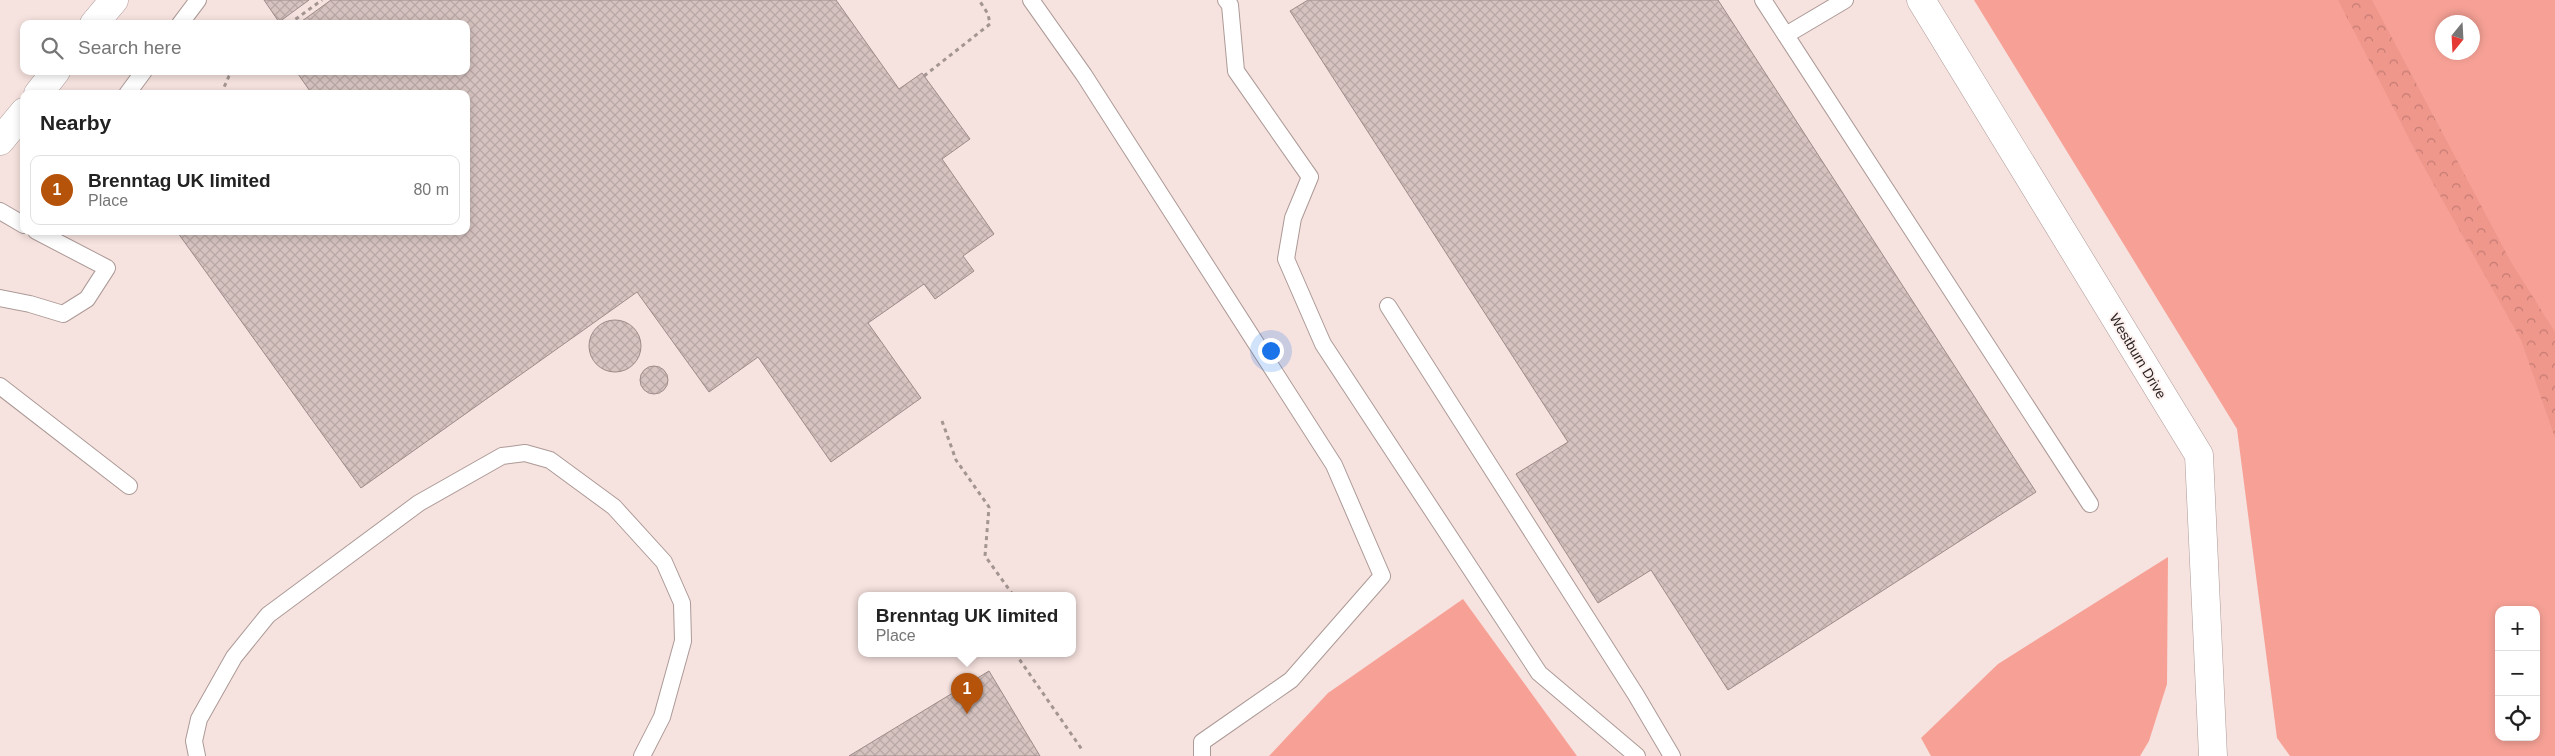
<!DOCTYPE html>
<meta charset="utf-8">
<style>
:root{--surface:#fff;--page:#f6f6f6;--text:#222;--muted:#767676;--line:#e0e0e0;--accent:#b45309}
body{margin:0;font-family:Helvetica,sans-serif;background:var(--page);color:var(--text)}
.controls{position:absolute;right:15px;bottom:15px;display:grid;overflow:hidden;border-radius:10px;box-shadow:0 2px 8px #0003}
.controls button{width:45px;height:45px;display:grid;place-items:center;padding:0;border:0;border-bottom:1px solid var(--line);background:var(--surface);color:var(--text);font:25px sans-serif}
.compass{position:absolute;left:2435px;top:15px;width:45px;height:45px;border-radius:50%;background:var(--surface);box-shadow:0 2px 8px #0003;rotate:198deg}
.you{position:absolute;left:1270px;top:350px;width:18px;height:18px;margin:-12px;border:4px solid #fff;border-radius:50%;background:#1a73e8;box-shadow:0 0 0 8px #1a73e833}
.badge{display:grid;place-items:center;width:32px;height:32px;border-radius:50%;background:var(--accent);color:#fff;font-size:16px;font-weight:700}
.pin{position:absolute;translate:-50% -41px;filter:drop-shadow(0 1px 2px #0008)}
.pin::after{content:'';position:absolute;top:26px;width:18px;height:15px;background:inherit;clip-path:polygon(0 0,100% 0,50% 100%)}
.popup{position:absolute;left:858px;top:592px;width:218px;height:65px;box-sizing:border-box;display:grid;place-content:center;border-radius:10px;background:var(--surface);filter:drop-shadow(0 1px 4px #0005);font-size:16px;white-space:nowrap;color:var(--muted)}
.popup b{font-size:19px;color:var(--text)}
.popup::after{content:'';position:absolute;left:50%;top:100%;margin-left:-10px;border:10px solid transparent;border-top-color:var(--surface)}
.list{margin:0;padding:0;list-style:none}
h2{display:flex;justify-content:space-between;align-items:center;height:65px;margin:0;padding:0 20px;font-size:21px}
h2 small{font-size:16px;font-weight:400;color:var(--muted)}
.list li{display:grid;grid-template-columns:32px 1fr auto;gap:15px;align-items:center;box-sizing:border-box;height:70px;margin:0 10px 10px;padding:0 10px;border:1px solid var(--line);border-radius:10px}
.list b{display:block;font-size:19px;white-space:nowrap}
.list p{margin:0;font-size:16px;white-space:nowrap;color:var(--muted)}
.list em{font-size:16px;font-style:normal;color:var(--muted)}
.icon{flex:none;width:28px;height:28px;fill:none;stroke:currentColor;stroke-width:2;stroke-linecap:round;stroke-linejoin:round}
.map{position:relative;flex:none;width:2555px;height:756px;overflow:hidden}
.search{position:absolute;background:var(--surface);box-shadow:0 2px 8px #0003;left:20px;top:20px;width:450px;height:55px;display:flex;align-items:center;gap:12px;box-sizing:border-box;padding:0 18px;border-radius:10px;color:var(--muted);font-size:19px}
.panel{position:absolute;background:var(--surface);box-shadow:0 2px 8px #0003;left:20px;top:90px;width:450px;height:145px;border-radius:10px}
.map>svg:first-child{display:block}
.green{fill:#f7a196;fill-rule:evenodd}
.forest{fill:url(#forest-crowns)}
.building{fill:url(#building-cross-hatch);stroke:#9d8b89}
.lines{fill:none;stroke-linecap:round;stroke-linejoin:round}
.lane-casing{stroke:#ac9a97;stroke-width:18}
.street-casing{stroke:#ac9a97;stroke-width:29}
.secondary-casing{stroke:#ac9a97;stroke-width:29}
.path{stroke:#a39592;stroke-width:3;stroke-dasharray:4 4;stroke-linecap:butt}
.lane{stroke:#fff;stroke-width:16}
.street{stroke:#fff;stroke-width:28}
.secondary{stroke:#fff;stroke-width:28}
.labels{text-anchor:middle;stroke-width:4;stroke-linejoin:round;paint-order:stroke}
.street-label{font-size:14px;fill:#2b2423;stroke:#fdf1f0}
</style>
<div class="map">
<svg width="2555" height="756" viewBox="0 0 2555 756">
<defs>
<pattern id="forest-crowns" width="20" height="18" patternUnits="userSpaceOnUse" patternTransform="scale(1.25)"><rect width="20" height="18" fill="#f0978c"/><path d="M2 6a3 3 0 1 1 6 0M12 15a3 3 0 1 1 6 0" fill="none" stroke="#c37b72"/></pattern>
<pattern id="building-cross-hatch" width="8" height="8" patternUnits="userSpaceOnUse" patternTransform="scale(1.25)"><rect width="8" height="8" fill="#d6c3c0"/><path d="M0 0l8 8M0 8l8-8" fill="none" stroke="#b8a7a5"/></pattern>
</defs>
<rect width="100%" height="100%" fill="#f6e2df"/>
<g class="green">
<path d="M1974,0h581v756h-265l-13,-18 -40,-309zM2442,22h30v30h-30zM2499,610h37v127h-37z"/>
<polygon points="2168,557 2167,684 2149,741 2140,756 1931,756 1921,738 1998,664"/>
<polygon points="1463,599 1577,756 1269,756 1328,693"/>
</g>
<polygon class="forest" points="2338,0 2372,0 2511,262 2555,332 2555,438 2521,340 2420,160"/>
<g class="building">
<polygon points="264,0 309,0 279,22"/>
<polygon points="331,0 836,0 899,89 922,73 970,139 942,159 994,234 963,256 974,271 935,299 924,284 868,323 921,398 831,462 758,357 709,392 637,292 361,488 178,233 466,231 466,94 312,94 296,71 466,71 466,24 298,24"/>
<polygon points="1308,0 1718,0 2036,492 1728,690 1651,570 1598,603 1516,474 1568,442 1290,11"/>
<circle cx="615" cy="346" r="26"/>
<circle cx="654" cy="380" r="14"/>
<polygon points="989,671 1040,756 849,756"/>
</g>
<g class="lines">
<g class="lane-casing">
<g id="lane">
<polyline points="1031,0 1084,75 1334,465 1382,576 1291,680 1202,742 1202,756"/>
<polyline points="1226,0 1230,5 1236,71 1310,177 1293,218 1286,259 1323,344 1539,673 1637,756"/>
<polyline points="1763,0 2090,504"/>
<polyline points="180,24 198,0"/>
<polyline points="1786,35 1845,0"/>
<polyline points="127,94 144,71"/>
<polyline points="0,211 24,225"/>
<polyline points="0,298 30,304 63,314 87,299 107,268 36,231"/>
<polyline points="1388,306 1636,695 1672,756"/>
<polyline points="0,386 129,486"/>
<polyline points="197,756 194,741 199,719 234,657 268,615 419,503 502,456 525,453 550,460 614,507 664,562 682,603 683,641 662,717 642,756"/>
</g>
</g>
<g class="street-casing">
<g id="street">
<polyline points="94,24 114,0"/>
<polyline points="38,94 56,71"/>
<polyline points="0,141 24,112"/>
</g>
</g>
<g class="secondary-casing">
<polyline id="secondary" points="1921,0 2199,455 2213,756"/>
</g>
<g class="path">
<polyline points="289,24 322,0"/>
<polyline points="924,76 990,24 988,14 979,0"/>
<polyline points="221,94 229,76 234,71"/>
<polyline points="942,421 956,460 989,507 985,556 1013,595"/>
<polyline points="1015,653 1083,751"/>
</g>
<use href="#lane" class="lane"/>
<use href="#street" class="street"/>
<use href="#secondary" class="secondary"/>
</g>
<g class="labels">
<g class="street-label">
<text transform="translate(2138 356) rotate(59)" y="5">Westburn Drive</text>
</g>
</g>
</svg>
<div class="controls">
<button>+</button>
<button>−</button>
<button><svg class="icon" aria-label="locate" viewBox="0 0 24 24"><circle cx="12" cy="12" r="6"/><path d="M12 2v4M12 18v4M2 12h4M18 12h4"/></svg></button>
</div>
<svg class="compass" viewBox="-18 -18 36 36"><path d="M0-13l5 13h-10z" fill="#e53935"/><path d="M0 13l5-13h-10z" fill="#767676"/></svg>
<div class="you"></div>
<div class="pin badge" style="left:967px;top:714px">1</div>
<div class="popup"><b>Brenntag UK limited</b>Place</div>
<div class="search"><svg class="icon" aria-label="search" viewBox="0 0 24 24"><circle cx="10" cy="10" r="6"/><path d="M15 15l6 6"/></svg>Search here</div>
<section class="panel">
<h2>Nearby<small></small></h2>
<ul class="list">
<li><span class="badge">1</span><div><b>Brenntag UK limited</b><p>Place</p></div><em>80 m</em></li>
</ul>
</section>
</div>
